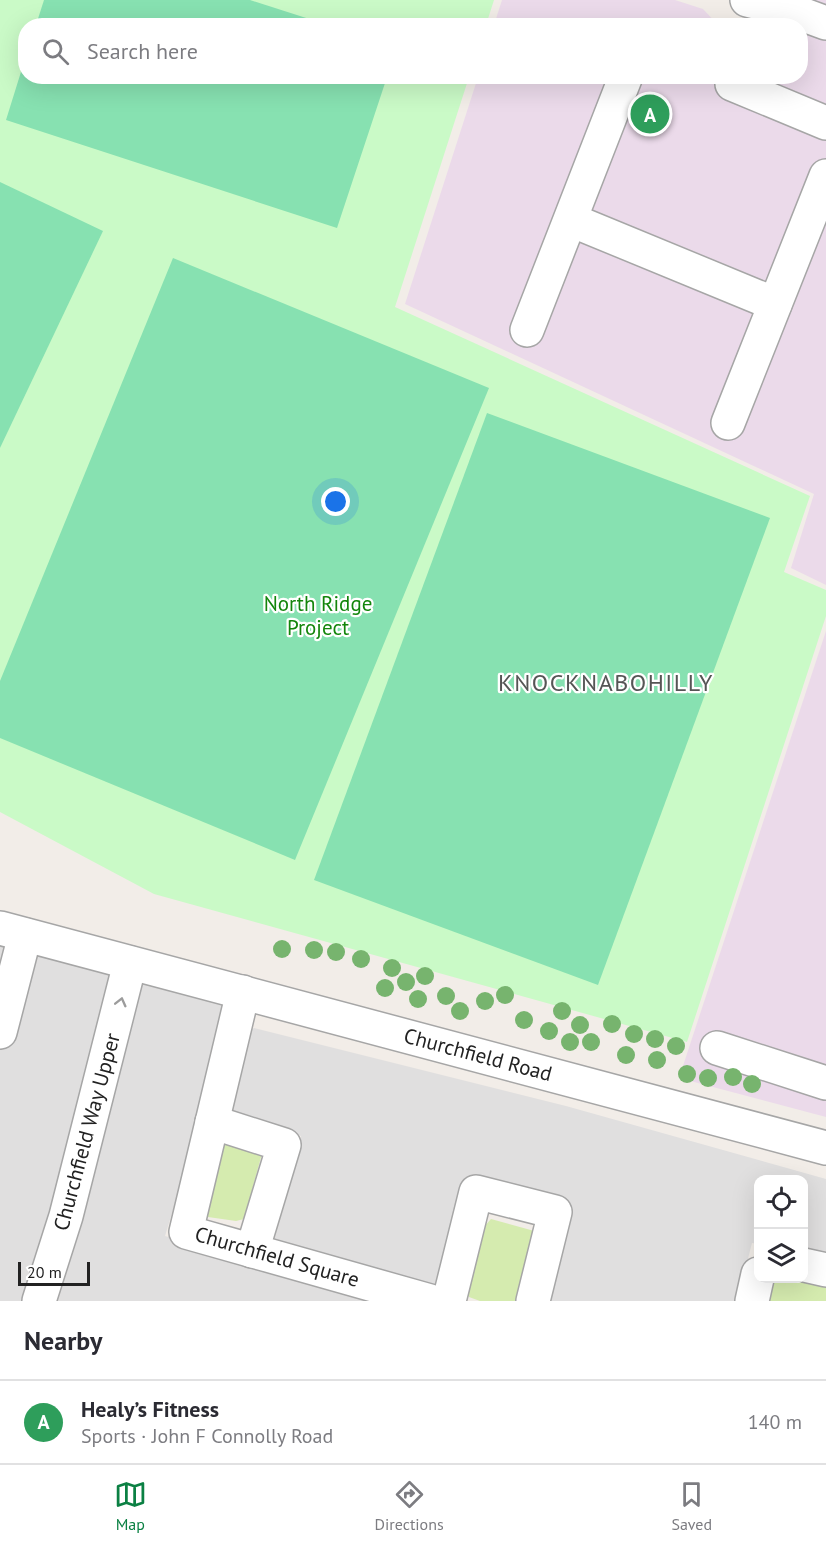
<!DOCTYPE html>
<meta charset="utf-8">
<style>
:root{--surface:#fff;--page:#f7f7f7;--text:#2b2b33;--muted:#7c7c81;--line:#e1e1e2;--accent:#0b8043}
body{margin:0;font-family:"PT Sans",sans-serif;background:var(--page);color:var(--text)}
.controls{position:absolute;right:18px;bottom:18px;display:grid;overflow:hidden;border-radius:12px;box-shadow:0 6px 24px #0002}
.controls button{width:54px;height:54px;display:grid;place-items:center;padding:0;border:0;border-bottom:2px solid var(--line);background:var(--surface);color:var(--text);font:30px sans-serif}
.scale{position:absolute;left:18px;bottom:15px;width:72px;box-sizing:border-box;padding-left:6px;border:3px solid #222;border-top:0;font-size:16px;line-height:21px;white-space:nowrap;color:#222;-webkit-text-stroke:4px #fff;paint-order:stroke}
.you{position:absolute;left:336px;top:502px;width:21px;height:21px;margin:-15px;border:4px solid #fff;border-radius:50%;background:#1a73e8;box-shadow:0 0 0 9px #1a73e833}
.badge{display:grid;place-items:center;width:39px;height:39px;border-radius:50%;background:var(--accent);color:#fff;font-size:20px;font-weight:700}
.pin{position:absolute;translate:-50% -50%;border:3px solid #fff;box-shadow:0 2px 6px #0006}
.list{margin:0;padding:0;list-style:none}
h2{display:flex;justify-content:space-between;align-items:center;height:78px;margin:0;padding:0 24px;font-size:26px}
h2 small{font-size:20px;font-weight:400;color:var(--muted)}
.list li{display:grid;grid-template-columns:39px 1fr auto;gap:18px;align-items:center;box-sizing:border-box;height:84px;padding:0 24px;border-top:2px solid var(--line)}
.list b{display:block;font-size:22px;white-space:nowrap}
.list p{margin:0;font-size:20px;white-space:nowrap;color:var(--muted)}
.list em{font-size:20px;font-style:normal;color:var(--muted)}
.icon{flex:none;width:33px;height:33px;fill:none;stroke:currentColor;stroke-width:2;stroke-linecap:round;stroke-linejoin:round}
.map{position:relative;flex:none;width:826px;height:1301px;overflow:hidden}
.search{position:absolute;background:var(--surface);box-shadow:0 6px 24px #0002;left:18px;right:18px;top:18px;height:66px;display:flex;align-items:center;gap:15px;box-sizing:border-box;padding:0 21px;border-radius:24px;color:var(--muted);font-size:22px}
.sheet{height:162px;background:var(--surface)}
nav{display:flex;justify-content:space-around;align-items:center;box-sizing:border-box;height:84px;border-top:2px solid var(--line);background:var(--surface);font-size:16px;color:var(--muted)}
nav a{display:grid;justify-items:center;gap:3px}
nav .on{color:var(--accent)}
.map>svg:first-child{display:block}
.residential{fill:#e0dfdf}
.industrial{fill:#ebdaea}
.grass{fill:#d5ebaf}
.park{fill:#cafac7}
.pitch{fill:#87e1b1}
.lines{fill:none;stroke-linecap:round;stroke-linejoin:round}
.minor-casing{stroke:#a6a6a6;stroke-width:36}
.minor{stroke:#fff;stroke-width:33}
.tree{fill:#77b46e}
.oneway{stroke:#9c9c9c}
.labels{text-anchor:middle;stroke-width:4.5;stroke-linejoin:round;paint-order:stroke}
.park-label{font-size:21px;fill:#12850b;stroke:#fff}
.street-label{font-size:21px;fill:#222;stroke:#fff}
.quarter-label{font-size:24px;letter-spacing:1.5px;fill:#555;stroke:#fff}
</style>
<div class="map">
<svg width="826" height="1301" viewBox="0 0 826 1301">
<rect width="100%" height="100%" fill="#f2ede8"/>
<g class="residential">
<polygon points="0,946 235,1006 165,1236 381,1301 0,1301"/>
<polygon points="254,1028 566,1106 826,1179 826,1262 804,1256 804,1180 758,1180 758,1244 752,1243 737,1301 546,1301 571,1207 483,1183 446,1294 274,1242 277,1228 301,1136 240,1117 233,1111 229,1100 246,1033"/>
</g>
<g class="industrial">
<polygon points="502,0 675,0 703,9 718,25 494,25"/>
<polygon points="811,0 826,0 826,585 791,568 814,494 405,304 478,77 800,76 800,26"/>
<polygon points="826,631 826,1117 679,1078"/>
</g>
<g class="grass">
<polygon points="220,1139 263,1150 244,1219 236,1221 208,1217 203,1208"/>
<polygon points="491,1219 538,1232 519,1301 480,1301 469,1297 465,1290 481,1230"/>
<polygon points="804,1278 826,1281 826,1301 760,1301 766,1279"/>
</g>
<polygon class="park" points="0,0 494,0 486,25 26,26 26,76 469,77 395,307 810,496 784,572 826,590 826,616 687,1042 154,894 0,812"/>
<g class="pitch">
<polygon points="44,0 250,0 328,25 36,25"/>
<polygon points="25,59 26,76 387,77 337,228 6,120"/>
<polygon points="0,182 103,231 0,448"/>
<polygon points="173,258 489,388 295,860 0,738 0,681"/>
<polygon points="487,413 770,518 598,985 314,880"/>
</g>
<g class="lines">
<g class="minor-casing">
<g id="minor">
<polyline points="747,0 796,12 826,23"/>
<polyline points="732,84 826,123"/>
<polyline points="571,220 775,304"/>
<polyline points="527,330 626,76"/>
<polyline points="728,423 826,176"/>
<polyline points="0,928 826,1148"/>
<polyline points="243,992 186,1232 430,1301"/>
<polyline points="0,1032 25,935"/>
<polyline points="717,1048 826,1083"/>
<polyline points="212,1122 284,1145 252,1251"/>
<polyline points="804,1265 826,1270"/>
<polyline points="39,1301 66,1216 130,963"/>
<polyline points="449,1301 476,1192 555,1212 533,1301"/>
<polyline points="752,1301 758,1274"/>
</g>
</g>
<use href="#minor" class="minor"/>
</g>
<g class="tree">
<circle cx="282" cy="949" r="9"/>
<circle cx="314" cy="950" r="9"/>
<circle cx="336" cy="952" r="9"/>
<circle cx="361" cy="959" r="9"/>
<circle cx="392" cy="968" r="9"/>
<circle cx="425" cy="976" r="9"/>
<circle cx="406" cy="982" r="9"/>
<circle cx="385" cy="988" r="9"/>
<circle cx="505" cy="995" r="9"/>
<circle cx="446" cy="996" r="9"/>
<circle cx="418" cy="999" r="9"/>
<circle cx="485" cy="1001" r="9"/>
<circle cx="460" cy="1011" r="9"/>
<circle cx="562" cy="1011" r="9"/>
<circle cx="524" cy="1020" r="9"/>
<circle cx="612" cy="1024" r="9"/>
<circle cx="580" cy="1025" r="9"/>
<circle cx="549" cy="1031" r="9"/>
<circle cx="634" cy="1034" r="9"/>
<circle cx="655" cy="1039" r="9"/>
<circle cx="570" cy="1042" r="9"/>
<circle cx="591" cy="1042" r="9"/>
<circle cx="676" cy="1046" r="9"/>
<circle cx="626" cy="1055" r="9"/>
<circle cx="657" cy="1060" r="9"/>
<circle cx="687" cy="1074" r="9"/>
<circle cx="733" cy="1077" r="9"/>
<circle cx="708" cy="1078" r="9"/>
<circle cx="752" cy="1084" r="9"/>
</g>
<defs><path id="oneway-chevron" d="M-2-3.5L2.5 0L-2 3.5" fill="none" stroke-width="1.6" stroke-linecap="round" stroke-linejoin="round" transform="scale(1.5)"/></defs>
<use class="oneway" href="#oneway-chevron" transform="translate(121 1002) rotate(-76)"/>
<g class="labels">
<g class="park-label">
<text x="318" y="611">North Ridge<tspan x="318" dy="24">Project</tspan></text>
</g>
<g class="street-label">
<text transform="translate(478 1055) rotate(15)" y="7">Churchfield Road</text>
<text transform="translate(87 1132) rotate(-75)" y="7">Churchfield Way Upper</text>
<text transform="translate(277 1257) rotate(16)" y="7">Churchfield Square</text>
</g>
<g class="quarter-label">
<text x="606" y="691">KNOCKNABOHILLY</text>
</g>
</g>
</svg>
<div class="controls">
<button><svg class="icon" aria-label="locate" viewBox="0 0 24 24"><circle cx="12" cy="12" r="6"/><path d="M12 2v4M12 18v4M2 12h4M18 12h4"/></svg></button>
<button><svg class="icon" aria-label="layers" viewBox="0 0 24 24"><path d="M12 4l9 5-9 5-9-5zM3 14l9 5 9-5"/></svg></button>
</div>
<div class="scale">20 m</div>
<div class="you"></div>
<div class="pin badge" style="left:650px;top:114px;background:#2e9e5b">A</div>
<div class="search"><svg class="icon" aria-label="search" viewBox="0 0 24 24"><circle cx="10" cy="10" r="6"/><path d="M15 15l6 6"/></svg>Search here</div>
</div>
<section class="sheet">
<h2>Nearby<small></small></h2>
<ul class="list">
<li><span class="badge" style="background:#2e9e5b">A</span><div><b>Healy’s Fitness</b><p>Sports · John F Connolly Road</p></div><em>140 m</em></li>
</ul>
</section>
<nav>
<a class="on"><svg class="icon" aria-label="map" viewBox="0 0 24 24"><path d="M3 6l6-2 6 2 6-2v14l-6 2-6-2-6 2zM9 4v14M15 6v14"/></svg>Map</a>
<a><svg class="icon" aria-label="directions" viewBox="0 0 24 24"><path d="M12 3l9 9-9 9-9-9zM9 14v-3h6M13 9l2 2-2 2"/></svg>Directions</a>
<a><svg class="icon" aria-label="saved" viewBox="0 0 24 24"><path d="M7 4h10v16l-5-4-5 4z"/></svg>Saved</a>
</nav>
